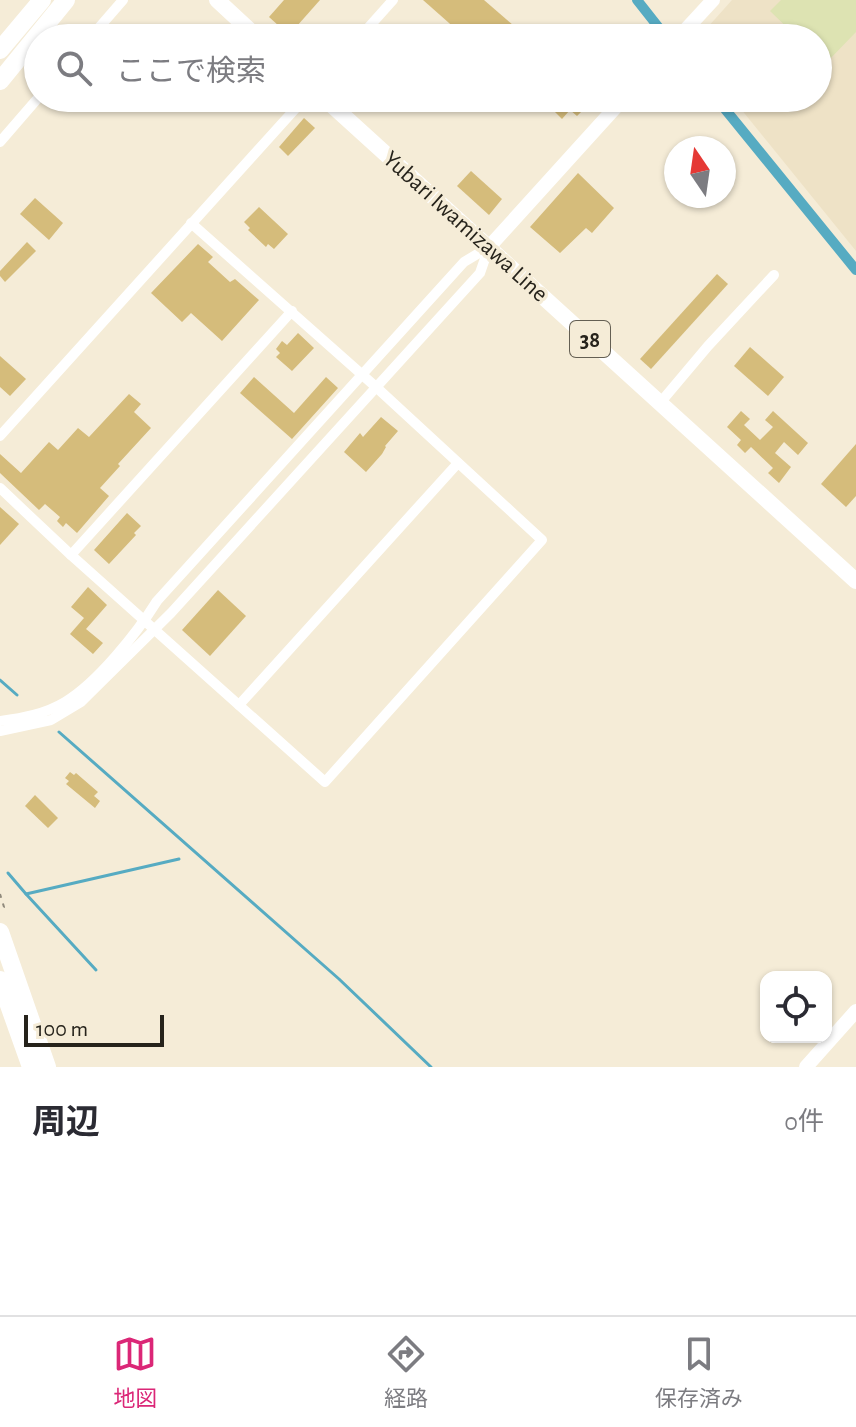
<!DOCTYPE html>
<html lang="ja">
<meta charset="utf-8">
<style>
:root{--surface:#fff;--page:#f7f7f7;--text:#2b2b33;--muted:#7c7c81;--line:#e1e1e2;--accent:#db2777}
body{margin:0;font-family:"Alegreya Sans","Noto Sans JP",sans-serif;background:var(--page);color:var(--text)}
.controls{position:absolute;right:24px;bottom:24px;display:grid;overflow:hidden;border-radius:16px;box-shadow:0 2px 6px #0004}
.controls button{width:72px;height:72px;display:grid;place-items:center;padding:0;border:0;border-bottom:2px solid var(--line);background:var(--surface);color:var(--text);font:40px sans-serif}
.compass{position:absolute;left:664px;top:136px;width:72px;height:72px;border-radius:50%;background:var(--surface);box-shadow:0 2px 6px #0004;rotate:347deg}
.scale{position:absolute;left:24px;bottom:20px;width:140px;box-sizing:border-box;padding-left:8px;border:4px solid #26231b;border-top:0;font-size:22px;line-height:28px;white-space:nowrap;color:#26231b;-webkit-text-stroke:6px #f5ecd7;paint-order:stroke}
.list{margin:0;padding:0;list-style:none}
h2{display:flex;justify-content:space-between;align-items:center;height:104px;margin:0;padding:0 32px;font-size:34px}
h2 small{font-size:26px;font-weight:400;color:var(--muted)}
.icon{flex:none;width:44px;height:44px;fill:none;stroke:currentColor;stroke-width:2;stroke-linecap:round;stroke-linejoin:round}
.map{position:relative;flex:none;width:856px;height:1067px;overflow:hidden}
.search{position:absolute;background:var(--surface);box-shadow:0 2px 6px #0004;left:24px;right:24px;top:24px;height:88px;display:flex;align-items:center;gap:20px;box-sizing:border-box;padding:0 28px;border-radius:44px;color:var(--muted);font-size:30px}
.sheet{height:248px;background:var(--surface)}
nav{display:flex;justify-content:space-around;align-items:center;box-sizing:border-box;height:112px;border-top:2px solid var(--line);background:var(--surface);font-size:22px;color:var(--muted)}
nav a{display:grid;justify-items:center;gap:4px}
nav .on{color:var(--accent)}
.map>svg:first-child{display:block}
.built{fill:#eee2c6}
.green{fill:#dde3b2}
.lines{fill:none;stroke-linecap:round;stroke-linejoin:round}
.stream{stroke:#56abc2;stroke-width:3}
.canal{stroke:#56abc2;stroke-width:10}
.building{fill:#d5bc7b}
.path{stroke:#908a7c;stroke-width:2;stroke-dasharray:4 6;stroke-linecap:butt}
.street{stroke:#fff;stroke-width:10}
.secondary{stroke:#fff;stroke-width:14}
.primary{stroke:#fff;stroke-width:16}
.highway{stroke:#fff;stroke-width:18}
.labels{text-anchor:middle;stroke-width:7;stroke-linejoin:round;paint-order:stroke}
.shield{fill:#f5ecd7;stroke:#645f53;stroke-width:2}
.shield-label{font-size:22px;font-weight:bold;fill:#26231b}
.street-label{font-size:24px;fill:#26231b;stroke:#f5ecd7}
</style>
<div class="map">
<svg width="856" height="1067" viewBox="0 0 856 1067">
<rect width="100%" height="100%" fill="#f5ecd7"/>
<polygon class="built" points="732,0 856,0 856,251 732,98 818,98 818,38 698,38"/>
<polygon class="green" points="781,0 856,0 856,32 825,64 818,57 818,38 798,38 770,11"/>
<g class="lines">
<g class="stream">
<polyline points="0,680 17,695"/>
<polyline points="59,732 339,979 431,1067"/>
<polyline points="8,873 26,894"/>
<polyline points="96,970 26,894 179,859"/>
</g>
<g class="canal">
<polyline points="637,0 667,38"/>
<polyline points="716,98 856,270"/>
</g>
</g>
<g class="building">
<polygon points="284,0 320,0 289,35 269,17"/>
<polygon points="423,0 484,0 528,38 466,38"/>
<polygon points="556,98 577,98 586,107 577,116 570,110 562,119 554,111 561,102"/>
<polygon points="304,118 315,128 288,156 279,147"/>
<polygon points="471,171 502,199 489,215 457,186"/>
<polygon points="578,173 614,208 592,233 586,228 560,253 530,227"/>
<polygon points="35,198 63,223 49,240 20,214"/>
<polygon points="259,207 288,234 274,249 268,244 266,247 248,230 250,228 244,222"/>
<polygon points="27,242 36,251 5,282 0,276 0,271"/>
<polygon points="198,244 213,257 208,262 230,282 235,279 259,300 222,341 191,313 182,322 151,293"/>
<polygon points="717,274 728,284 651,369 640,359"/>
<polygon points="298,333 314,348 292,371 276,357 280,353 276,349 282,341 287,345"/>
<polygon points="750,347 784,377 768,396 734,366"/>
<polygon points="0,356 26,379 10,396 0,387"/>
<polygon points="254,377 294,413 326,377 338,388 292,439 240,393"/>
<polygon points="129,394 141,404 134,412 151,428 118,464 120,466 100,488 109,496 77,533 66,523 63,527 57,521 60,517 45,504 39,510 0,473 0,454 21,473 49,442 58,450 78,428 89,437"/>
<polygon points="741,411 750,419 744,425 760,440 773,427 765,420 773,411 808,443 798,455 784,442 775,453 791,467 779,483 768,473 773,468 751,447 745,453 737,445 741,440 727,427"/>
<polygon points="381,417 398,431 385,446 386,447 382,454 366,472 344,452 360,433 363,437"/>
<polygon points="856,444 856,496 846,507 821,484"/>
<polygon points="0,507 19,524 0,545"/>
<polygon points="127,513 141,526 134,533 136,535 109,564 94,550"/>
<polygon points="88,587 107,605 86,629 103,643 93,654 70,634 84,618 71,607"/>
<polygon points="218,590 246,616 210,656 182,630"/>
<polygon points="70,772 74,775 76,773 98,792 94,796 100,801 95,808 66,784 69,781 65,778"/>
<polygon points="35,795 58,818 48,828 25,806"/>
</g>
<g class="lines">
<polyline class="path" points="0,894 4,907 0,909"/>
<g class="street">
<polyline points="90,38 123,0"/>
<polyline points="359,38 393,0"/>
<polyline points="0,142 38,98"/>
<polyline points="660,403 708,346 774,275"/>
<polyline points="0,436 305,98"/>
<polyline points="0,488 71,555 325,782 542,540 376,387 191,223"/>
<polyline points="71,555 292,311"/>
<polyline points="239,705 458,463"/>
<path d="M0,721c23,-3 45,-7 65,-19 32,-19 72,-69 92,-101l307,-339 25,-15"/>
<polyline points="0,731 51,720 81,702 171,613 480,273 489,247"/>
</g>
<g class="secondary">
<polyline points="678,38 713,0"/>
<polyline points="489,247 624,98"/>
<polyline points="806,1067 856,1011"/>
</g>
<g class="primary">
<polyline points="217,0 258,38"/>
<polyline points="324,98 856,581"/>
</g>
<g class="highway">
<polyline points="0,50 42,0"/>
<polyline points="0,81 66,0"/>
<polyline points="0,932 47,1067"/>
<polyline points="0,980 31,1067"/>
</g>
</g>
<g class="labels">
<rect class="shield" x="570" y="321" width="40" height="36" rx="6"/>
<g class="shield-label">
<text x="590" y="347">38</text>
</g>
<g class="street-label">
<text transform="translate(466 226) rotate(42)" y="8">Yubari Iwamizawa Line</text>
</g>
</g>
</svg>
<div class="controls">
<button><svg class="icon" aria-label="locate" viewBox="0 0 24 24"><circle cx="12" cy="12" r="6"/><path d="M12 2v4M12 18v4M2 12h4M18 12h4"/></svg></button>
</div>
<svg class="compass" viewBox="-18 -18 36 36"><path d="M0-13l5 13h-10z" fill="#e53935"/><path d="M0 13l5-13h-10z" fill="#7c7c81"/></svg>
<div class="scale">100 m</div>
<div class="search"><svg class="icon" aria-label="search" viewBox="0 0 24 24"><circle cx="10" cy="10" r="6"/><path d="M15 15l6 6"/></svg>ここで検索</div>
</div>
<section class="sheet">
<h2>周辺<small>0件</small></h2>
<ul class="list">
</ul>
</section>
<nav>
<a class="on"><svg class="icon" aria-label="map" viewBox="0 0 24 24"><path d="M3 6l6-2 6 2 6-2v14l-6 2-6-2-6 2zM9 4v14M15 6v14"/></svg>地図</a>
<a><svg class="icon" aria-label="directions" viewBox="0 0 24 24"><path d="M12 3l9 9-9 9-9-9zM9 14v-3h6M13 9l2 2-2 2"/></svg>経路</a>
<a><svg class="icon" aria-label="saved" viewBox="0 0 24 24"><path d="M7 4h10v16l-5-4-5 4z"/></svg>保存済み</a>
</nav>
